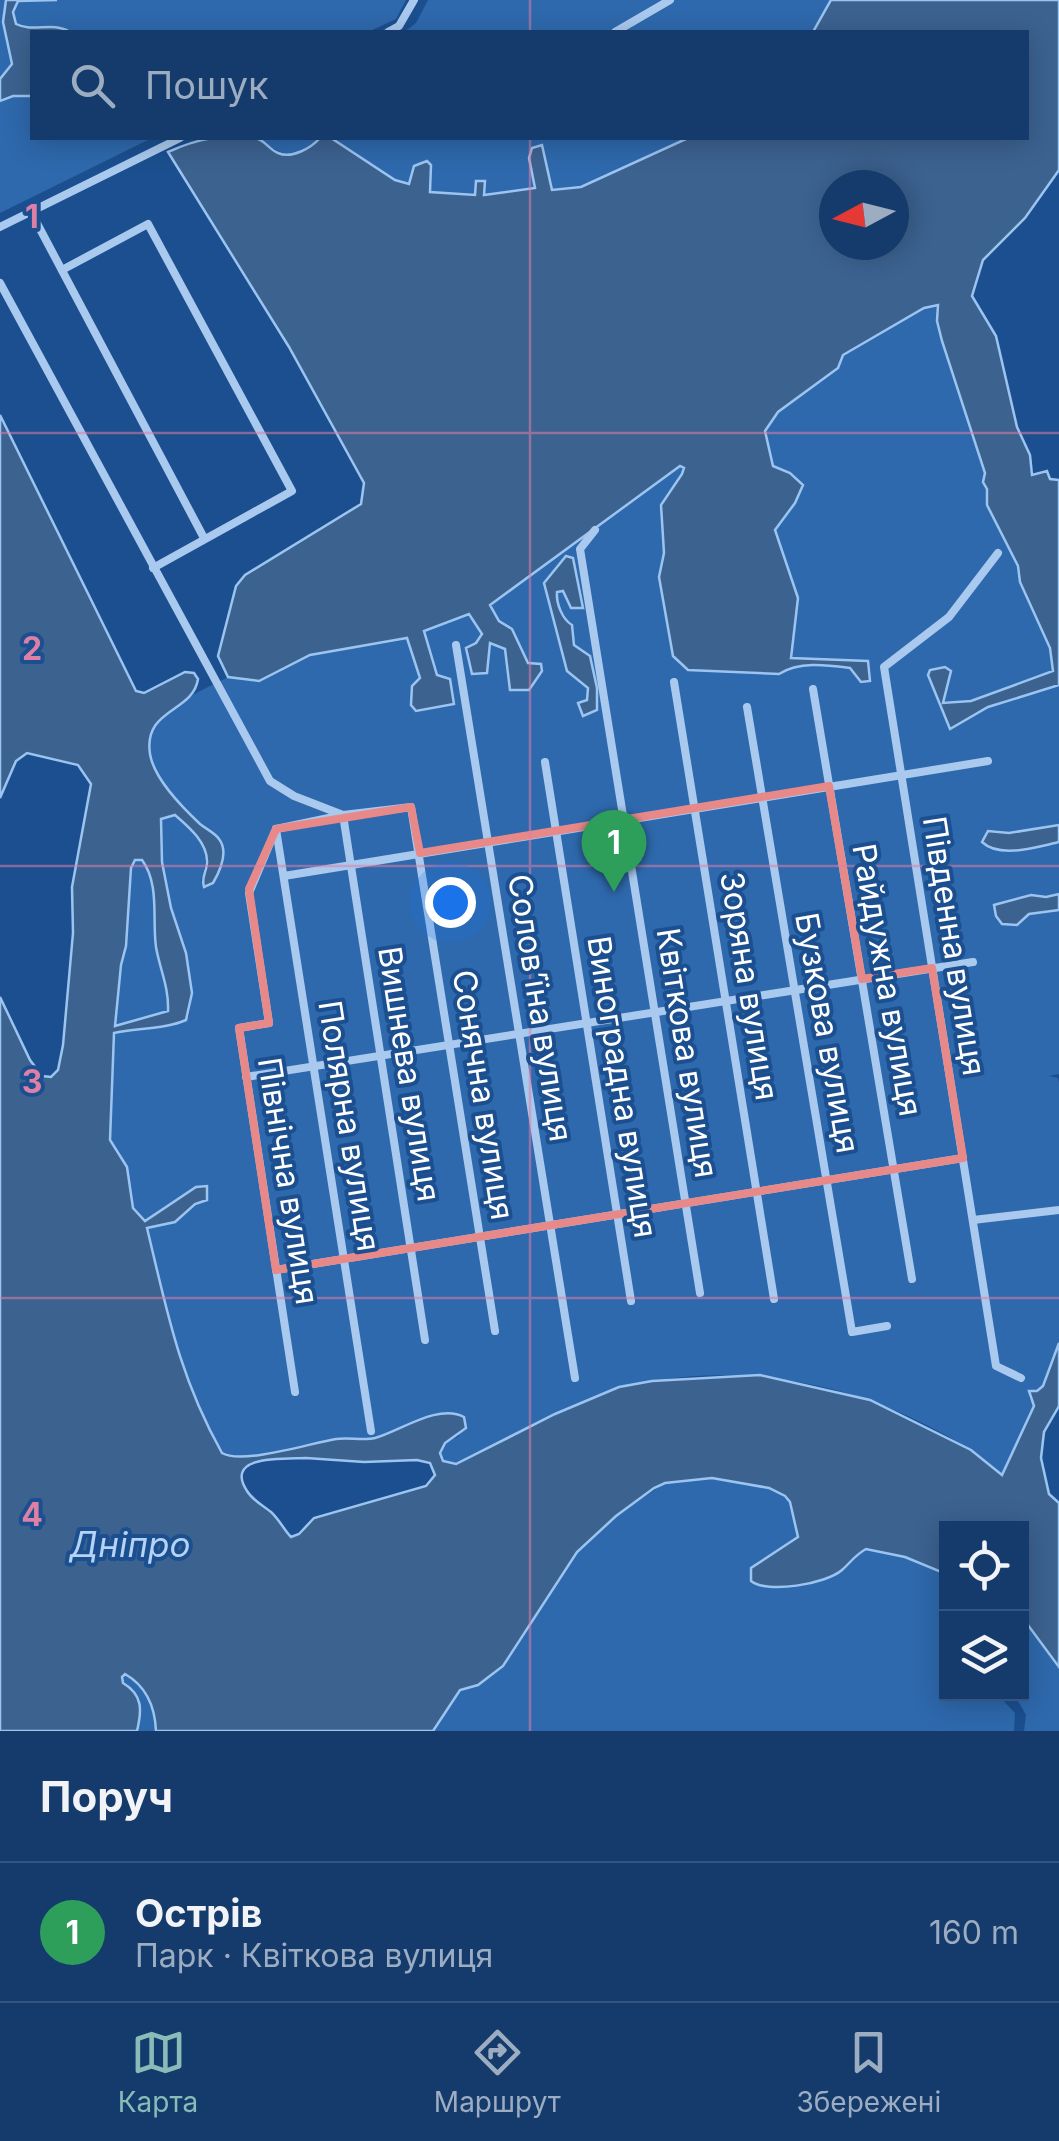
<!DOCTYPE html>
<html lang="uk">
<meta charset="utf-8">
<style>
:root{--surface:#143b6b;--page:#214673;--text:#f1f3f6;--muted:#9dadc1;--line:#33557e;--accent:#8bbbb9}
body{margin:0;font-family:Inter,sans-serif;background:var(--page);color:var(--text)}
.controls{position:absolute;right:30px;bottom:30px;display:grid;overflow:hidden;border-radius:0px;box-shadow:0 5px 25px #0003}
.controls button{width:90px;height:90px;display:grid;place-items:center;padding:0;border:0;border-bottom:2px solid var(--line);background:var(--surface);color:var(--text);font:50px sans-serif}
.compass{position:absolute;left:819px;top:170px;width:90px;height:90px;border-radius:50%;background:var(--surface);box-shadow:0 5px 25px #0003;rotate:263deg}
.you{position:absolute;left:450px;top:902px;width:35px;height:35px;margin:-25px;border:8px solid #fff;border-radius:50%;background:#1a73e8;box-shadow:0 0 0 15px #1a73e833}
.badge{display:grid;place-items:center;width:65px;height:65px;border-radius:50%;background:var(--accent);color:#fff;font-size:32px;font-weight:700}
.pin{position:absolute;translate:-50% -82px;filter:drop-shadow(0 2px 5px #0008)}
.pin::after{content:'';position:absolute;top:52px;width:35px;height:30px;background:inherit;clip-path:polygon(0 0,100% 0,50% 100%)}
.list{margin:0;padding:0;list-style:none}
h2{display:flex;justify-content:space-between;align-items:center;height:130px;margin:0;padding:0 40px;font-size:42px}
h2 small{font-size:32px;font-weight:400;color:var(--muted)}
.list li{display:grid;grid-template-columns:65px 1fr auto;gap:30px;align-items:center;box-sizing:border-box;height:140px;padding:0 40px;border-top:2px solid var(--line)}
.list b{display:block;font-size:38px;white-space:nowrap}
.list p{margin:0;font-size:32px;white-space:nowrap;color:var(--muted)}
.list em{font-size:32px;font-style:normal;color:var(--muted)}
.icon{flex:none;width:55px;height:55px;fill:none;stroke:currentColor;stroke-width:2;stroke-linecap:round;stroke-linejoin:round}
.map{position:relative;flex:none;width:1059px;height:1731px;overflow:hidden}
.search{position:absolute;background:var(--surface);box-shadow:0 5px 25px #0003;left:30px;right:30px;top:30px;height:110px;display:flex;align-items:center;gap:25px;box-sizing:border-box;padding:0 35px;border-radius:0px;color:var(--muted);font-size:38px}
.sheet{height:270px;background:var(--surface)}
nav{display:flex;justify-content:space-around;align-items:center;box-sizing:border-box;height:140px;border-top:2px solid var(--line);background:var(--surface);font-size:28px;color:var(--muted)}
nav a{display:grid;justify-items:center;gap:5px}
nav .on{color:var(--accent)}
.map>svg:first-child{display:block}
.green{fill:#2e69ad}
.water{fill:#3c6290;stroke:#9cc4f0;stroke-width:2.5;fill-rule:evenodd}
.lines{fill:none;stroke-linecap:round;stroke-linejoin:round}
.minor{stroke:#a9c9ee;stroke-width:8}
.marked{fill:none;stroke:#e88989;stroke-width:8;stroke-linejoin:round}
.grid{fill:none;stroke:#dd80a5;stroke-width:2.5;stroke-opacity:0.55}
.labels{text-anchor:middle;stroke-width:8;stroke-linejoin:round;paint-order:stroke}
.street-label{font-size:32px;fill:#fff;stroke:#1b4f8f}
.water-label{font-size:35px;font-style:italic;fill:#b5d3f5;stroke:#1b4f8f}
.grid-label{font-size:32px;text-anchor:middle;font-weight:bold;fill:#dd80a5;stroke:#1b4f8f;stroke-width:8;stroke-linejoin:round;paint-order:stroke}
</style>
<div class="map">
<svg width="1059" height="1731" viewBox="0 0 1059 1731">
<rect width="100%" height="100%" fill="#1b4f8f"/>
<g class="green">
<polygon points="0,0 406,0 396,19 368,32 32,32 32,138 152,138 0,213"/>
<polygon points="428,0 831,0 813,32 404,32 416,23"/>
<path d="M259,138h61c-22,25 -39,18 -61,0z"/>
<polygon points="331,138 688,138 581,187 552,190 542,146 535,188 484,195 476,181 475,195 429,192 431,165 409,185 395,180"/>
<path d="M939,305l18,85 28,83 -2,9 4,7v16l31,61 2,16 30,66 3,23 -82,30 -32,3 11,25 38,-22 71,-22v140l-50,8 -15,-3 11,22 54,-10v52l-51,7 -6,23 15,1 12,-11 30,-4v164l-10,2 9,2 1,5v260l-16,43 -14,11 5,9 -31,70c-12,-6 -20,-16 -30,-24 -19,-14 -52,-30 -74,-40 -85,-38 -202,-50 -291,-19 -53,19 -101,47 -152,71l-13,-3 -3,-8 5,-10 14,-7 -12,-23 -76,26h-32l-31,9 -68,10 -14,-2 -7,-9 -32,-67 -21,-64 -20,-94 -13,-14 -6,-41 -17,-27 4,-113 7,-62 5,-19 6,-84 10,-2c18,23 10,59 14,86 2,14 9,26 12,39 2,14 -3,27 3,40l18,-9 3,-23 -6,-40 -15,-45 -9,-46 -1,-43 14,-4c25,22 37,33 26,66l9,5c9,-12 18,-28 11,-43 -4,-8 -15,-14 -22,-21 -23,-21 -68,-66 -43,-99 15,-21 50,-34 72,-46l31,4 51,-26 90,-14 89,-36 191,-140 4,3 -2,6 -21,31 3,48 -5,24 139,21 -23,-68 20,-27 -5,-30 -17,-6 -8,-36 12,-19 61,-44 5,-13 81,-47z"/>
<path d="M712,1478c42,5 87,4 86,59l-38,24 -10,11 5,12 87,-14 24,-21 39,8 41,17v120h51l18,19 -1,18h-581l27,-41 19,-5 24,-19 74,-114 39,-36 49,-33z"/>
<polygon points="1022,1617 1059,1667 1059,1731 1024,1731 1026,1715 1014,1694 1022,1694"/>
<path d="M123,1675c23,6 32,34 33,56h-19l4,-20 -18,-28z"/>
</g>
<g class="water">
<path d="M6,0h51l-39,1 -5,11 3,12c18,9 36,-3 54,8h-38v64h-19l-13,5v-22l12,-15 -9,-42z"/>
<path d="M831,0h228v170l-34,48 -42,42 -11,36 24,40 21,91 13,28 2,20 15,-4 3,8 9,1v205l-71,22 -38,22 -22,-54 2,-5 15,-3 6,4 -8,32 28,-2 82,-30 -3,-23 -30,-66 -2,-16 -31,-61v-16l-4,-7 2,-9 -43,-132 -5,-20 1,-16 -14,3 -81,47 -5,13 -60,44 -13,19 8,35 17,7 13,12 -8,18 -20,27 23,68 -7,60 77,3 2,20 -9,1 -11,-14c-23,-3 -51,-7 -71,6l-91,-4 -15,-14 -14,-79 5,-24 -3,-48 21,-31 2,-6 -4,-2 -190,139 9,16 13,8 16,34 13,1 1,7 -13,19h-19l-5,-41 -15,-6 -3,30 -15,1 -6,-26 10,-5 6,-9 -13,-20 -45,17 13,44 13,4 4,25 -38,7 -5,-6 1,-19 8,-8 -13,-40 -97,17 -51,26 -31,-4 -10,-21 18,-70 9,-11 116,-71 3,-21 -75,-136 -121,-195c31,-14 51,-17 84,-14 12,0 16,11 26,15 14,6 33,-5 42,-15h11l64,42 14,4 5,-18 13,-5 4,4 -1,27 45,3 1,-14h9l-1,14 51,-7 -6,-30 3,-10 10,-3 10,45 29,-3 107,-49h338v-106h-213zM834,185h60v60h-60z"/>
<path d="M0,415l136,276 8,2 41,-21 9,1 4,6c-5,34 -55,29 -48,75 4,25 32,53 50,70 6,5 15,9 19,15 10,13 1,32 -6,44l-9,4c-3,-10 2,-13 3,-24 1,-20 -18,-36 -32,-48l-14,4 1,43 9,46 15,45 6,40 -6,27c-20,9 -49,8 -72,13l-4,107 17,27 6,41 12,13 51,-34 11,-1v14l-12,4 -20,18 -28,6c20,83 32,148 75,225 20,12 89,-10 114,-14 13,-2 27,2 39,-1 25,-7 64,-35 89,-21l2,11 -21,15 -5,10 3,8 13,3 99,-50 64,-27 33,-6 108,-6 110,25 101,50 31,25 32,-69 -5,-15h8l6,-5 16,-43v63l-15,26 -3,26 8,36 10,9v164l-37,-50v-89h-76v46l-41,-17 -39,-8c-11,6 -15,13 -24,21 -16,14 -75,24 -91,11v-13l47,-31 -8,-35 -5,-6 -16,-8 -57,-10 -47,5 -11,5 -38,28 -39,36 -74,114 -25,19 -18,5 -27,41h-277c-1,-24 -10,-45 -31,-57l-3,3 1,6c20,12 19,27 14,48h-137v-734l30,63 12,16 9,1 7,-7 5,-25 10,-112 -1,-46 19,-103 -13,-19 -51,-12 -11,8 -16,37zM135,860h7c18,24 10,60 14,87 4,23 13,40 12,64l-53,15 6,-61 5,-19 5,-78zM306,1458l58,4 53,-2 13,3 5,12 -9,11 -112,32 -15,16 -8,3c-7,-7 -12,-18 -20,-25 -8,-7 -18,-11 -24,-21 -24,-37 39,-32 59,-33z"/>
<path d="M566,556l7,2 10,50h-12l-8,-17 -6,1c-1,11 5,27 15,33l2,20 16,11 7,32v22l-14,6 -5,-13 9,-3 1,-12 -21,-17 -23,-88z"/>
<path d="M1059,825v17l-4,1c-22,5 -56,15 -73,-1l6,-11 21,2z"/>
<polygon points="1059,894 1059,910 1029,914 1017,925 1002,924 996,916 994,905 1031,895 1046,897"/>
</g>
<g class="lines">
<g class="minor">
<polyline points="388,32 399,26 414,0"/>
<polyline points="615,32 670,0"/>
<polyline points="31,212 204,538"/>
<polyline points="0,227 180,138"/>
<polyline points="62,270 148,224 292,491 153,568"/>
<polyline points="0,283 270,781 294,796 343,815 425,1340"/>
<polyline points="595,530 580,549 700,1293"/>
<polyline points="998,553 949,617 884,667 996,1366 1021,1378"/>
<polyline points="456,645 575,1378"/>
<polyline points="674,682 774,1299"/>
<polyline points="813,689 912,1279"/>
<polyline points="747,707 852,1332 887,1326"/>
<polyline points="545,762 631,1301"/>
<polyline points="276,829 343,815 411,807 495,1331"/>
<polyline points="276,829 371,1431"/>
<polyline points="276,829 249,893 269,1023 239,1028 295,1392"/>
<polyline points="284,876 988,761"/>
<polyline points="246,1077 973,962"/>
<polyline points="973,1220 1059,1210"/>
<polyline points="276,1270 963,1158"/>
</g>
</g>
<path class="marked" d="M829,786l33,193 70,-11 31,190 -687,112 -37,-242 30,-5 -20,-134 27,-60 135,-22 9,46z"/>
<path class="grid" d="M530,0v32M530,138v1593M0,433h1059M0,866h1059M0,1298h1059"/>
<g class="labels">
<g class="street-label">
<text transform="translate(954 946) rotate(81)" y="11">Південна вулиця</text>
<text transform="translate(887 980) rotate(80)" y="11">Райдужна вулиця</text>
<text transform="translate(749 986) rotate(81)" y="11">Зоряна вулиця</text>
<text transform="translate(540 1008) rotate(81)" y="11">Соловʼїна вулиця</text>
<text transform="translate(827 1033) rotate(80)" y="11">Бузкова вулиця</text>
<text transform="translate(687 1053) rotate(81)" y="11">Квіткова вулиця</text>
<text transform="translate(409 1074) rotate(81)" y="11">Вишнева вулиця</text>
<text transform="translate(622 1087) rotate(81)" y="11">Виноградна вулиця</text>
<text transform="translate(483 1095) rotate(81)" y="11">Сонячна вулиця</text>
<text transform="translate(349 1126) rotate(81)" y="11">Полярна вулиця</text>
<text transform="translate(288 1181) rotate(81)" y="11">Північна вулиця</text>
</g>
<g class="water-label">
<text x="130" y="1557">Дніпро</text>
</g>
</g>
<g class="grid-label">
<text x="32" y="228">1</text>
<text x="32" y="660">2</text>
<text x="32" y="1093">3</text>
<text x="32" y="1526">4</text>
</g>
</svg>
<div class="controls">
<button><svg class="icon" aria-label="locate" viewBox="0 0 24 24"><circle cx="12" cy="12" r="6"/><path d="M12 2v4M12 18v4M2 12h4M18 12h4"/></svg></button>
<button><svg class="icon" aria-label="layers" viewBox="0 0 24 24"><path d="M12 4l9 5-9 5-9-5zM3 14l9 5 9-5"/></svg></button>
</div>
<svg class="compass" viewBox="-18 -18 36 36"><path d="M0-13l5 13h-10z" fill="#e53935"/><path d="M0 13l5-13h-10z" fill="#9dadc1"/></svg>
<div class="you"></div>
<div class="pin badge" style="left:614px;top:892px;background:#2e9e5b">1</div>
<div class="search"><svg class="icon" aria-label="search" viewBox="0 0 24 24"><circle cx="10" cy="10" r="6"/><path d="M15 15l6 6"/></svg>Пошук</div>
</div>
<section class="sheet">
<h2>Поруч<small></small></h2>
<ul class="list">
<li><span class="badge" style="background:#2e9e5b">1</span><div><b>Острів</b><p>Парк · Квіткова вулиця</p></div><em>160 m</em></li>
</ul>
</section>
<nav>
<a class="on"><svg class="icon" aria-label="map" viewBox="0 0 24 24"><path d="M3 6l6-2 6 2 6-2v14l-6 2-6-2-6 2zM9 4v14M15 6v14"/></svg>Карта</a>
<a><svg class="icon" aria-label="directions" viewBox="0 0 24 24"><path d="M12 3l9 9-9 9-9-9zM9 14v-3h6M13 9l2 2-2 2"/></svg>Маршрут</a>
<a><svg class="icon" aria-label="saved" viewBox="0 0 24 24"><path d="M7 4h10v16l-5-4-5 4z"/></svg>Збережені</a>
</nav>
